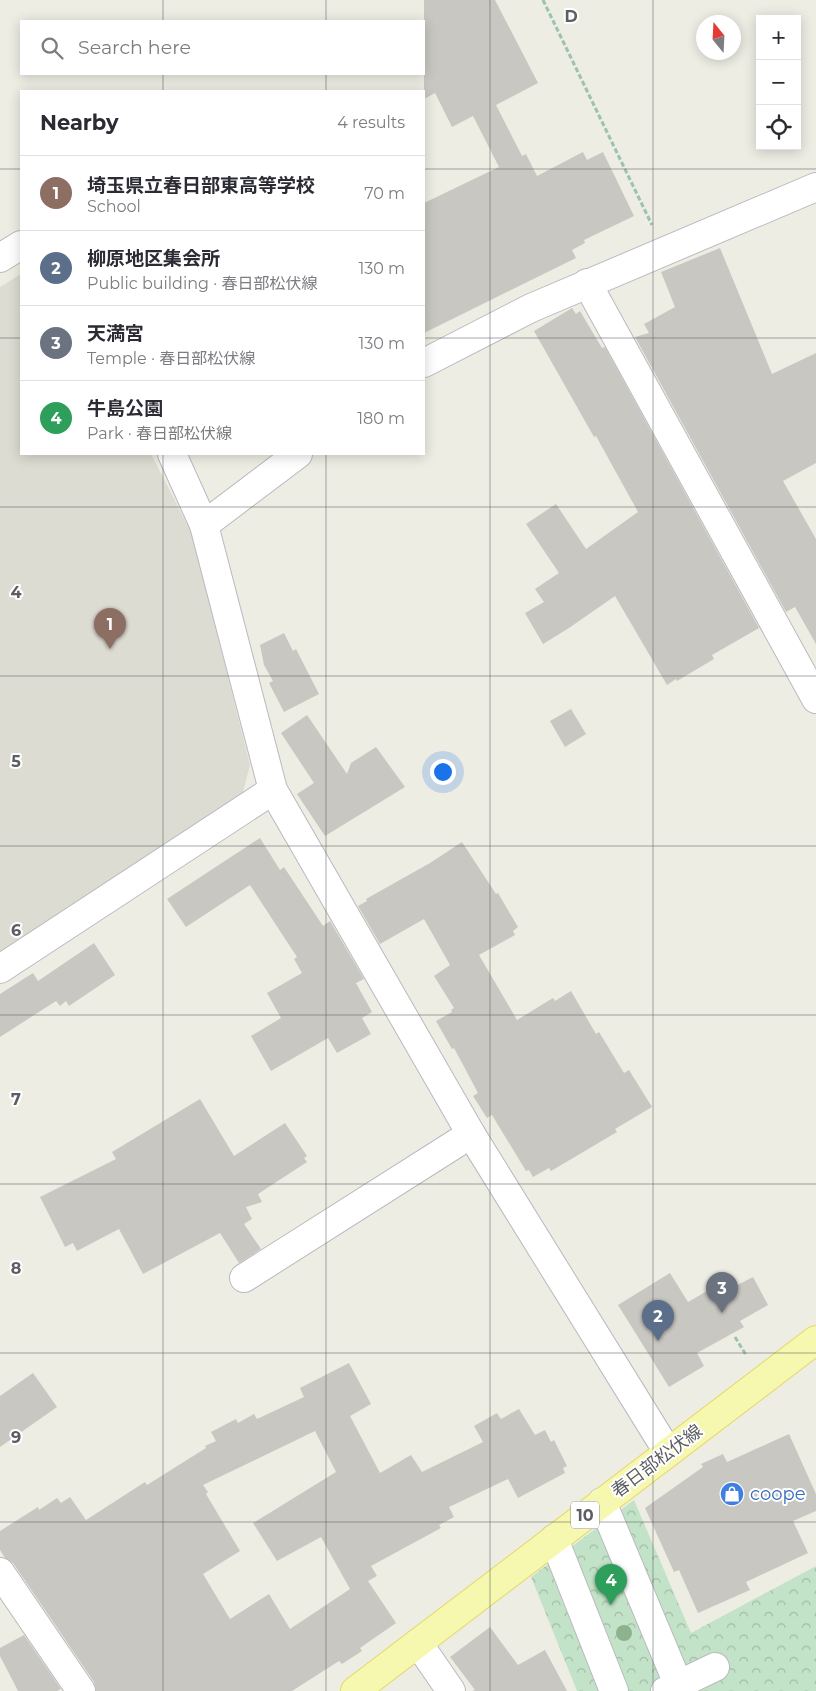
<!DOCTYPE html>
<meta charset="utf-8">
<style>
:root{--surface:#fff;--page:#f2f2f3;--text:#2b2b33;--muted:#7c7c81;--line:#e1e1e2;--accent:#0f766e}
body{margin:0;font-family:Montserrat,"Noto Sans JP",sans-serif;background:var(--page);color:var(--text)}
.controls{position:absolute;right:15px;top:15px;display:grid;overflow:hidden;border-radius:0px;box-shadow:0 2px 12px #0003}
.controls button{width:45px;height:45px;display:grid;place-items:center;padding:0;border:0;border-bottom:1px solid var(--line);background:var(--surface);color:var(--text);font:25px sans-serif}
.compass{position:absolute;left:696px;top:15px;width:45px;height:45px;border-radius:50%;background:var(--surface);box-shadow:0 2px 12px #0003;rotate:342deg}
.you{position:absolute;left:442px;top:771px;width:18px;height:18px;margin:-12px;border:4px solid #fff;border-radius:50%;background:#1a73e8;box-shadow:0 0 0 8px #1a73e833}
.badge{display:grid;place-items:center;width:32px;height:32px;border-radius:50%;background:var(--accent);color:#fff;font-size:16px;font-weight:700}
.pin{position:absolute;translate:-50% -41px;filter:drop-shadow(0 1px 2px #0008)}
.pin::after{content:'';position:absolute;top:26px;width:18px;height:15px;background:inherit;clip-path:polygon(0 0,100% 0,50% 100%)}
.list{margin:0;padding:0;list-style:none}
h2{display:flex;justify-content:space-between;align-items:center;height:65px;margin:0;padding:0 20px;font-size:21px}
h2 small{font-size:16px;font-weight:400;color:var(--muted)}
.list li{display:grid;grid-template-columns:32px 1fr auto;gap:15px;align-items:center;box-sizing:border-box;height:75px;padding:0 20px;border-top:1px solid var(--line)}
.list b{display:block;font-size:19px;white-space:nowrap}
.list p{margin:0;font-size:16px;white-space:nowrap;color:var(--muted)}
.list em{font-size:16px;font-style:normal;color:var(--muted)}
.icon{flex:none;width:28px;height:28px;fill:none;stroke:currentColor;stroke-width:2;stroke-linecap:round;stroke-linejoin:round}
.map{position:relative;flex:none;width:816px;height:1691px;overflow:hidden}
.search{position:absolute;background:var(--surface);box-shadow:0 2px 12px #0003;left:20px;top:20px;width:405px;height:55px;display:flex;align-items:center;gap:12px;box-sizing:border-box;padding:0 18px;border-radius:0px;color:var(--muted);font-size:19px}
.panel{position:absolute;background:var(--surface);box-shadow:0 2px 12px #0003;left:20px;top:90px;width:405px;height:365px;border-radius:0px}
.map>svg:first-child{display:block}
.education{fill:#dddcd2}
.park{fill:url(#park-crowns)}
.building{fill:#c9c7c1;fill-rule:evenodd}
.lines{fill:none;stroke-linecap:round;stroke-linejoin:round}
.minor-casing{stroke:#b9babf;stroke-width:30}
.major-casing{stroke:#e5d865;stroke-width:30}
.path{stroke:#9cc3ae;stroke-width:3;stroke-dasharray:5 2.5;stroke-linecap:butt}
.minor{stroke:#fff;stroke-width:28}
.major{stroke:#f7f8af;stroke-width:28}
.tree{fill:#8cb290}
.grid{fill:none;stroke:#5c5e63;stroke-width:1;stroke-opacity:0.55}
.labels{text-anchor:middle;stroke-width:4;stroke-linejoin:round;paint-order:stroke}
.shield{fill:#fff;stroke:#8d8e92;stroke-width:1}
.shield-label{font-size:16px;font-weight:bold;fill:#5c5e63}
.street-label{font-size:18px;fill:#5c5e63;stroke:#fff}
.shop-label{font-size:18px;fill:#366cbe;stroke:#fff;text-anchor:start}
.grid-label{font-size:16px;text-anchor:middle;font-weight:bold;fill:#5c5e63;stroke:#fff;stroke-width:4;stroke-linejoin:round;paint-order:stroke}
</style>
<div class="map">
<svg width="816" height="1691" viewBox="0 0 816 1691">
<defs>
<pattern id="park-crowns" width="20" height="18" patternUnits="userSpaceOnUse" patternTransform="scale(1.25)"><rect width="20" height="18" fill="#c3e3c8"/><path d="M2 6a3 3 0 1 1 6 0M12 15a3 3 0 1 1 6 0" fill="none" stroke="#a2bba6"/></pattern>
</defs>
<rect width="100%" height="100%" fill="#edede4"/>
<polygon class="education" points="21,274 21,454 151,454 192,534 250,765 243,792 0,951 0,287"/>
<polygon class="park" points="634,1500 691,1633 816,1566 816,1691 577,1691 531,1577"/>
<g class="building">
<polygon points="424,0 495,0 538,83 496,105 522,156 526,154 537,176 583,152 587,160 603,152 634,216 584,240 585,243 572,250 576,258 424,333 424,203 499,167 473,116 452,127 435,93 424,99"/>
<polygon points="720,248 772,374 816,353 816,463 783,481 816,539 816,644 795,607 786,612 635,337 649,333 644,324 675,307 661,272"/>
<polygon points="572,308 576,314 580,311 602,348 605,347 759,628 712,655 714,659 677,681 676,679 667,685 615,596 569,628 543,644 525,613 544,602 535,589 559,573 526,524 556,504 586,549 638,512 596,436 594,437 534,331"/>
<polygon points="284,633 293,651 296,649 319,694 284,712 269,683 273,681 264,665 260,645"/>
<polygon points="571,709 586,734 565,747 550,721"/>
<polygon points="307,715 347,774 351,763 376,747 405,787 325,836 297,794 314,783 281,733"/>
<polygon points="260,838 280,870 284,867 323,926 330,921 364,979 356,983 372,1012 362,1018 371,1034 337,1053 328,1038 271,1071 251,1036 281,1018 267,993 302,973 294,959 297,957 250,885 186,927 167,899"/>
<polygon points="462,842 496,894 498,893 518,927 513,931 515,935 479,955 517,1020 553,998 555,1001 571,991 596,1034 599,1032 624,1073 629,1070 652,1107 615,1129 617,1132 551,1171 549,1168 533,1177 529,1170 526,1171 492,1115 487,1118 473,1096 478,1093 454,1048 452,1049 436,1021 452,1012 451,1010 454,1008 434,976 450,965 424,919 380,944 358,906 367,901 366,899 430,863"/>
<polygon points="94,943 115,975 69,1006 66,1001 60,1006 56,1001 0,1037 0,994 33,973 38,981"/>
<polygon points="200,1099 234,1156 285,1123 307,1156 304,1158 307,1162 258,1194 262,1202 246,1207 252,1219 244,1224 261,1249 239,1263 220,1233 143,1274 119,1229 77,1251 73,1243 65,1247 40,1197 116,1159 112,1152"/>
<polygon points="670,1273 688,1302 721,1283 726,1291 753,1277 768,1305 740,1321 744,1327 697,1353 704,1366 669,1387 618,1305"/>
<path d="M349,1363l22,41 -21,12 30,57 31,-18 11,17 61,-30 -9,-16 23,-13 4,6 18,-10 16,26 10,-5 6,12 3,-2 13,26 -4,2 2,5 -47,25 -10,-19 -59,28 5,10 -15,8 2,3 -70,38 6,10 -9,5 28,42 -36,25 2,3 -20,13 -3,-3 -47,30h-196l-2,-9 -81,-119 -8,-5 -5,-8v-19l38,-24 1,3 18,-12 4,5 9,-6 16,23 59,-38 2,3 59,-37 -1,-2 11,-5 -5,-9 25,-13 2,4 16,-9 3,5 47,-22 -4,-9zM315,1431l21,41 -83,51 24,38 44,-24 29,52 -60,40 -21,-35 -39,25 -27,-45 37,-23 -34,-57 2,-2 -5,-7z"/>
<polygon points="33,1373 57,1407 0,1447 0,1396"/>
<polygon points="789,1434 816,1494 816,1511 793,1521 808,1553 746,1582 750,1590 698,1613 679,1570 674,1572 645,1508 703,1467 701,1464 723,1454 727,1462"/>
<polygon points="490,1627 518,1665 545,1650 567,1691 472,1691 475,1690 450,1657"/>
<polygon points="24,1635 61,1689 57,1691 18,1691 0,1656 0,1648"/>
</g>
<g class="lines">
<g class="minor-casing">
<g id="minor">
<polyline points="0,258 21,245"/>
<polyline points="587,283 816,699"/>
<polyline points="424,363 531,308 816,187"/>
<polyline points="172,454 204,525 273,790 471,1134 668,1452"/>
<polyline points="204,525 298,454"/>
<polyline points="0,969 273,790"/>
<polyline points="244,1278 471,1134"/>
<polyline points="602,1502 681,1691"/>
<polyline points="554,1539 614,1691"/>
<polyline points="0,1572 81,1691"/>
<polyline points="418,1643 451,1691"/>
<polyline points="665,1691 715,1667"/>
</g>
</g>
<g class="major-casing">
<polyline id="major" points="355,1691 816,1340"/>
</g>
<g class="path">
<polyline points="543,0 652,225"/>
<polyline points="735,1337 746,1355"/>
</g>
<use href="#minor" class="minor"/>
<use href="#major" class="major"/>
</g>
<circle class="tree" cx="624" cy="1633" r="8"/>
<path class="grid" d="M163,0v21M326,0v21M490,0v1691M653,0v1691M163,74v17M326,74v17M0,169h21M424,169h392M0,338h21M424,338h392M163,454v1237M326,454v1237M0,507h816M0,676h816M0,846h816M0,1015h816M0,1184h816M0,1353h816M0,1522h816"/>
<defs>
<g id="shop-disc" transform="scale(1.25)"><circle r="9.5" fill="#3f7fe0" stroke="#fff"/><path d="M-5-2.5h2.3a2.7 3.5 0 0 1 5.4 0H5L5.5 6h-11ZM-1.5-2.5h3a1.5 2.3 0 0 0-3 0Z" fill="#fff"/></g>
</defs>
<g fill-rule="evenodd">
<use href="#shop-disc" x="732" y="1494"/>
</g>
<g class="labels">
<rect class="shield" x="571" y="1501.5" width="28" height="27" rx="4"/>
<g class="shield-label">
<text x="585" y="1521">10</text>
</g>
<g class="street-label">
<text transform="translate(657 1461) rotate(-37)" y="6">春日部松伏線</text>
</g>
<g class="shop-label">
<text x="750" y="1500">coope</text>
</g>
</g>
<g class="grid-label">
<text x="571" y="22">D</text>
<text x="16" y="598">4</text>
<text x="16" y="767">5</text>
<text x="16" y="936">6</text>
<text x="16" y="1105">7</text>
<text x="16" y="1274">8</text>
<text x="16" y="1443">9</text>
</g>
</svg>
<div class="controls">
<button>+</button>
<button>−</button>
<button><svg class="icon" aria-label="locate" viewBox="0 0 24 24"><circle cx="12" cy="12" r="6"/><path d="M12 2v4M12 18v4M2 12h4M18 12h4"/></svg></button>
</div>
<svg class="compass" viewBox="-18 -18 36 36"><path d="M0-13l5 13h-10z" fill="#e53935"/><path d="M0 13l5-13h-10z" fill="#7c7c81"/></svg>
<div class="you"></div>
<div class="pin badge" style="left:110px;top:649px;background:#8d6e63">1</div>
<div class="pin badge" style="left:658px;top:1341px;background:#5c6f8a">2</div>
<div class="pin badge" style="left:722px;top:1313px;background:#6b7280">3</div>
<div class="pin badge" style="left:611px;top:1605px;background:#2e9e5b">4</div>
<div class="search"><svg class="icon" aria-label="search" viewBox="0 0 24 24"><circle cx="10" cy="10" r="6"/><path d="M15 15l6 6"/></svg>Search here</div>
<section class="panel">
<h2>Nearby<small>4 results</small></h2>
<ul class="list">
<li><span class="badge" style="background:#8d6e63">1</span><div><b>埼玉県立春日部東高等学校</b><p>School</p></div><em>70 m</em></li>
<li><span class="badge" style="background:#5c6f8a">2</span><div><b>柳原地区集会所</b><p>Public building · 春日部松伏線</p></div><em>130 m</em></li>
<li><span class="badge" style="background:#6b7280">3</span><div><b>天満宮</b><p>Temple · 春日部松伏線</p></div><em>130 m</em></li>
<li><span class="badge" style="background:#2e9e5b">4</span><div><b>牛島公園</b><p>Park · 春日部松伏線</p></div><em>180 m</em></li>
</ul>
</section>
</div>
